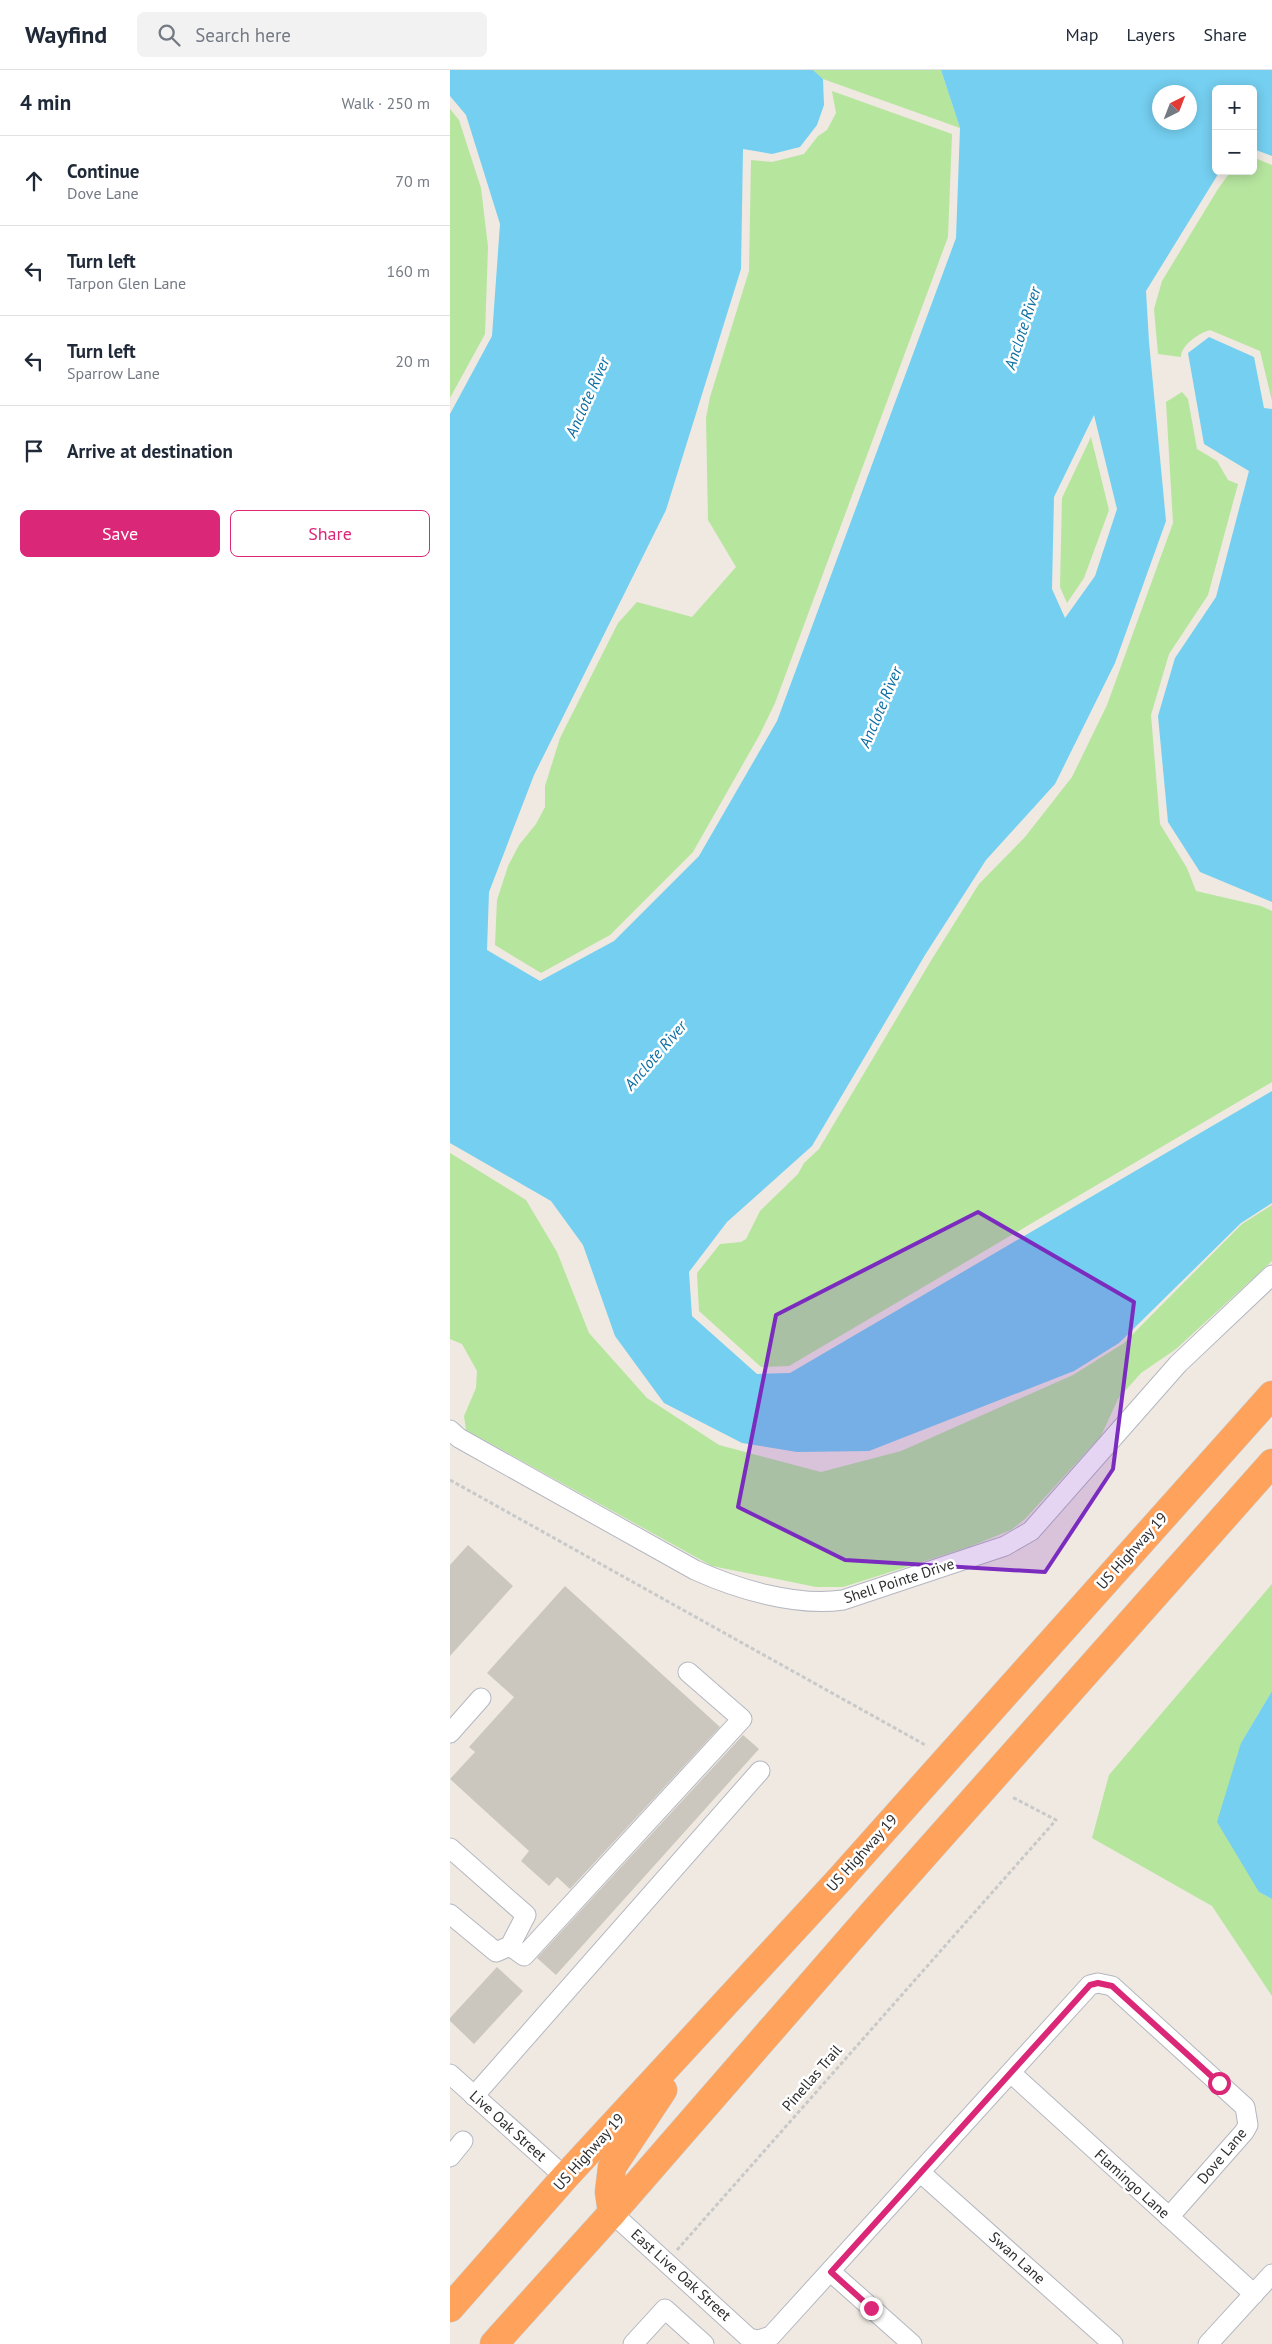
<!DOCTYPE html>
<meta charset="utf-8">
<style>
:root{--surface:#fff;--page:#f2f2f3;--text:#1f2937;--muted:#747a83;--line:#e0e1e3;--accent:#db2777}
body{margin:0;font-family:"PT Sans",sans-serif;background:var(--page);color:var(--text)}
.controls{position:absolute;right:15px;top:15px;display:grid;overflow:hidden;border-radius:8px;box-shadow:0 2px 12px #0003}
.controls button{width:45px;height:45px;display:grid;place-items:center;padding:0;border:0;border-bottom:1px solid var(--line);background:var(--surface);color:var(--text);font:25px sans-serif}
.compass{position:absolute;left:702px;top:15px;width:45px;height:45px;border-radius:50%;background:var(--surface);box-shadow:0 2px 12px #0003;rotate:42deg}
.stop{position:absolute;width:15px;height:15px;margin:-11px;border:4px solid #db2777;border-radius:50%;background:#fff}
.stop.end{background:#db2777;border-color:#fff;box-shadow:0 1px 5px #0008}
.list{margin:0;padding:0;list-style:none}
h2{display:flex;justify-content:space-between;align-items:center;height:65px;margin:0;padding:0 20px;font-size:21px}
h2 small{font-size:16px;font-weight:400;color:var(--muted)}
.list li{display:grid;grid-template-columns:32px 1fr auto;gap:15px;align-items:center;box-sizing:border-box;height:90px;padding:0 20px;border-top:1px solid var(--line)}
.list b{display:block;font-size:19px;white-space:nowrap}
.list p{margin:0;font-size:16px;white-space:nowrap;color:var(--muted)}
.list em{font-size:16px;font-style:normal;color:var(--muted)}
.actions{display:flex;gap:10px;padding:15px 20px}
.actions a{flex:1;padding:11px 0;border:1px solid var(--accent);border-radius:8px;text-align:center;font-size:18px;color:var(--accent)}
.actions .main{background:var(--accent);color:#fff}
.icon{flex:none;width:28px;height:28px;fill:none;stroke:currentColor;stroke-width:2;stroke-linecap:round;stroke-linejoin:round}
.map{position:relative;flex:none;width:822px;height:2274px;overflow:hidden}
header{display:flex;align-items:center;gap:30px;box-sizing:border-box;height:70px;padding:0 25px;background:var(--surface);border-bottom:1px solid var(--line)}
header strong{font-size:24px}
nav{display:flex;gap:28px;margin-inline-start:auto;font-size:18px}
.search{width:350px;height:45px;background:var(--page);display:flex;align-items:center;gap:12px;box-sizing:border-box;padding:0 18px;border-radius:8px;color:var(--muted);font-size:19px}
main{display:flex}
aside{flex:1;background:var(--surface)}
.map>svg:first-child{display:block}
.green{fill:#b6e59e}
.water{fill:#75cff0;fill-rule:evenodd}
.building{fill:#cbc7bf}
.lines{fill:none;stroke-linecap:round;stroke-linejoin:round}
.minor-casing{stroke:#b4b7c1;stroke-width:21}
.highway-casing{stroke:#c9c9c9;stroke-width:29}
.path{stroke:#c9c9c9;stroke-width:3;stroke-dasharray:4 2.5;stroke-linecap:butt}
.minor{stroke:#fff;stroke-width:19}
.highway{stroke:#ffa35c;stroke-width:28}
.route{stroke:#db2777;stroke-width:6}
.marked{fill:#7b2cbf;fill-opacity:0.2;stroke:#7b2cbf;stroke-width:4;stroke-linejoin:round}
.labels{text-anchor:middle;stroke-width:5;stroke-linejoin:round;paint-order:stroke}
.street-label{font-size:15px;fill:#2e2e2e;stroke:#fff}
.water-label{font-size:16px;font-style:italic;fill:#0d6fa3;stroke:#fff}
</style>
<header>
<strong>Wayfind</strong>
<div class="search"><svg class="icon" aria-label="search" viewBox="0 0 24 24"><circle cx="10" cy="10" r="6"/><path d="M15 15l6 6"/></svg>Search here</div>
<nav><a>Map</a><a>Layers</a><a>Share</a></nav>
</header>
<main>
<aside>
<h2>4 min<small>Walk · 250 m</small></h2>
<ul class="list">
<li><svg class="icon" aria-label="ahead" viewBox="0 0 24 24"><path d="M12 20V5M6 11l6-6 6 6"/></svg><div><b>Continue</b><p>Dove Lane</p></div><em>70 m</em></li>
<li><svg class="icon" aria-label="left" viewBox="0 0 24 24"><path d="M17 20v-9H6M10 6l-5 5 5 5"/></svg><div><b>Turn left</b><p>Tarpon Glen Lane</p></div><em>160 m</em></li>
<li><svg class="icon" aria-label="left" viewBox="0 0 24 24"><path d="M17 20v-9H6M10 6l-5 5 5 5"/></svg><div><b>Turn left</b><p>Sparrow Lane</p></div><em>20 m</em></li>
<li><svg class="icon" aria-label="arrive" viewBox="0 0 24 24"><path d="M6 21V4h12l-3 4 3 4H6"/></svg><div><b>Arrive at destination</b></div></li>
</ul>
<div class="actions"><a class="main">Save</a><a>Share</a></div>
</aside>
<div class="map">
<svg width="822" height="2274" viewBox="0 0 822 2274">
<rect width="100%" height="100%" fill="#efe9e1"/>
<g class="green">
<polygon points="363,0 491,0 510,58 373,9"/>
<polygon points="382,21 502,64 498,167 325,633 310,664 243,782 160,865 91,903 45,875 47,830 58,796 69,775 86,754 95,737 95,716 110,668 168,553 187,532 242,547 286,497 258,450 256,348 260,327 299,201 301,90 322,92 354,84 368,66 377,60 386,43"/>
<polygon points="0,39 9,50 31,118 38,177 35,264 0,328"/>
<path d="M805,88l17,7v236l-12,-50 -50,-21c-11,3 -29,15 -29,27l-23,-3 -4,-45 8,-28 56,-92 13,-18h22z"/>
<polygon points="732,322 738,329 747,379 767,391 778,410 788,414 758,525 719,584 701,645 710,754 737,798 746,821 811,836 822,841 822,1012 339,1296 311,1297 249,1241 247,1203 270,1174 291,1172 296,1169 310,1141 348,1104 354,1093 369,1079 482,889 529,814 575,767 622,707 657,635 723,453 716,332"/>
<polygon points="641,367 659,440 634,508 617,533 610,517 612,428"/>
<polygon points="0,1083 76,1130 107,1182 139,1263 197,1328 269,1375 371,1402 451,1381 623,1305 674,1273 792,1154 822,1135 822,1191 726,1279 691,1303 668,1329 651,1366 575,1449 561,1460 519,1477 393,1517 366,1517 262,1496 16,1360 14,1346 26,1318 27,1301 12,1274 0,1269"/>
<polygon points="822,1514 822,1621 791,1673 809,1822 822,1829 822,1926 762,1836 642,1768 659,1705"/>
</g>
<g class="water">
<path d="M0,0h363l10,9 1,26 -7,20 -17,22 -28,7 -29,-5 -2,120 -75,241 -132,265 -45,117 -2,58 53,31 74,-40 85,-85 78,-135 179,-483 4,-110 -19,-58h331v86l-16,-6 -3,1v-62h-37v82h4l-74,120 3,51 17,179 -51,142 -60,121 -69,76 -61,95 -113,191 -85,76 -38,50 3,44 65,58 33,-1 482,-282v112l-31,20 -122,120 -45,28 -205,80 -72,1 -55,-9 -78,-40 -49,-67 -32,-91 -32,-44 -101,-58v-729l42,-78 8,-112 -34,-109 -16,-19zM740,22v30h-30v-30zM644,345l23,94 -22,67 -30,42 -13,-29 2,-92z"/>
<polygon points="759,267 804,287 814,338 822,339 822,832 750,802 718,752 708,646 725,588 766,527 799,401 754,374 738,283"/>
<polygon points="822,1621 822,1829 809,1822 767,1752 791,1673"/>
</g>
<g class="building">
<polygon points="18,1475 63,1516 0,1586 0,1495"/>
<polygon points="115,1516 270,1657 120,1819 107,1807 99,1816 71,1791 79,1781 0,1709 25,1682 19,1677 64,1627 37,1603"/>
<polygon points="293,1665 309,1679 106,1905 87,1888"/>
<polygon points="47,1897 73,1921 24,1974 0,1951 0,1948"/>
</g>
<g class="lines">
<g class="minor-casing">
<g id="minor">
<path d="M0,1360l9,8 236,132c42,19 101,37 148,30l162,-54 26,-15 147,-167 94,-89"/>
<polyline points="0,1663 31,1628"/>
<polyline points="0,1778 76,1845 60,1876 46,1882 0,1844"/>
<polyline points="60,1876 74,1886 292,1649 238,1602"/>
<polyline points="561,2003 804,2224"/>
<polyline points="0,2004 115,2107"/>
<polyline points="24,2026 310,1701"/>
<polyline points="0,2087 13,2071"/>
<polyline points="471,2103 663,2274"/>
<polyline points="162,2143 299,2268 308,2270 321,2266 640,1915 648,1913 662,1916 795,2037 798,2055 794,2062 719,2147"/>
<polyline points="381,2202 462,2274"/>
<polyline points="183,2274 215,2239 254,2274"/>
<polyline points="758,2274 822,2204"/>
</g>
</g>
<g class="highway-casing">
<g id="highway">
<polyline points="162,2143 159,2122 162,2097 213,2020"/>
<polyline points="0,2238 115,2107 390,1809 822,1325"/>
<polyline points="44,2274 162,2143 422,1844 822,1393"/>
</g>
</g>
<g class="path">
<polyline points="0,1410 477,1676"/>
<polyline points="227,2180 606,1750 562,1727"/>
</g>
<use href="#minor" class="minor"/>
<use href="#highway" class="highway"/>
</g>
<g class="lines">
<polyline class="route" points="421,2238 381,2202 640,1915 648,1913 662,1916 769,2013"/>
</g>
<path class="marked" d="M528,1142l156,90 -21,167 -68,103 -200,-12 -107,-53 38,-192z"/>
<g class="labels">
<g class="street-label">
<text transform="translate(682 1481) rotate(-48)" y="5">US Highway 19</text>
<text transform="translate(449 1511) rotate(-18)" y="5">Shell Pointe Drive</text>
<text transform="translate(412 1783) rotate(-48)" y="5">US Highway 19</text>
<text transform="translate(362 2008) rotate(-49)" y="5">Pinellas Trail</text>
<text transform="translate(58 2056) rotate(42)" y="5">Live Oak Street</text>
<text transform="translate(139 2082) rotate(-48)" y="5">US Highway 19</text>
<text transform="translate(772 2086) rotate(-50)" y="5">Dove Lane</text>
<text transform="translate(682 2114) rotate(42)" y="5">Flamingo Lane</text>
<text transform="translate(567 2188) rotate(42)" y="5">Swan Lane</text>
<text transform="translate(231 2205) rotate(42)" y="5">East Live Oak Street</text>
</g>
<g class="water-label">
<text transform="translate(572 258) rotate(-72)" y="6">Anclote River</text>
<text transform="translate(137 327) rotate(-66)" y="6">Anclote River</text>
<text transform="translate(430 637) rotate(-67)" y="6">Anclote River</text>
<text transform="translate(205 985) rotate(-49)" y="6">Anclote River</text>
</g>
</g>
</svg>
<div class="controls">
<button>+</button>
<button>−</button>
</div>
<svg class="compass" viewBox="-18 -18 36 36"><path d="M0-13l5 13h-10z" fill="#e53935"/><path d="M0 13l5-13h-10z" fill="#747a83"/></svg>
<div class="stop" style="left:769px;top:2013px"></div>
<div class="stop end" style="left:421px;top:2238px"></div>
</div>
</main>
